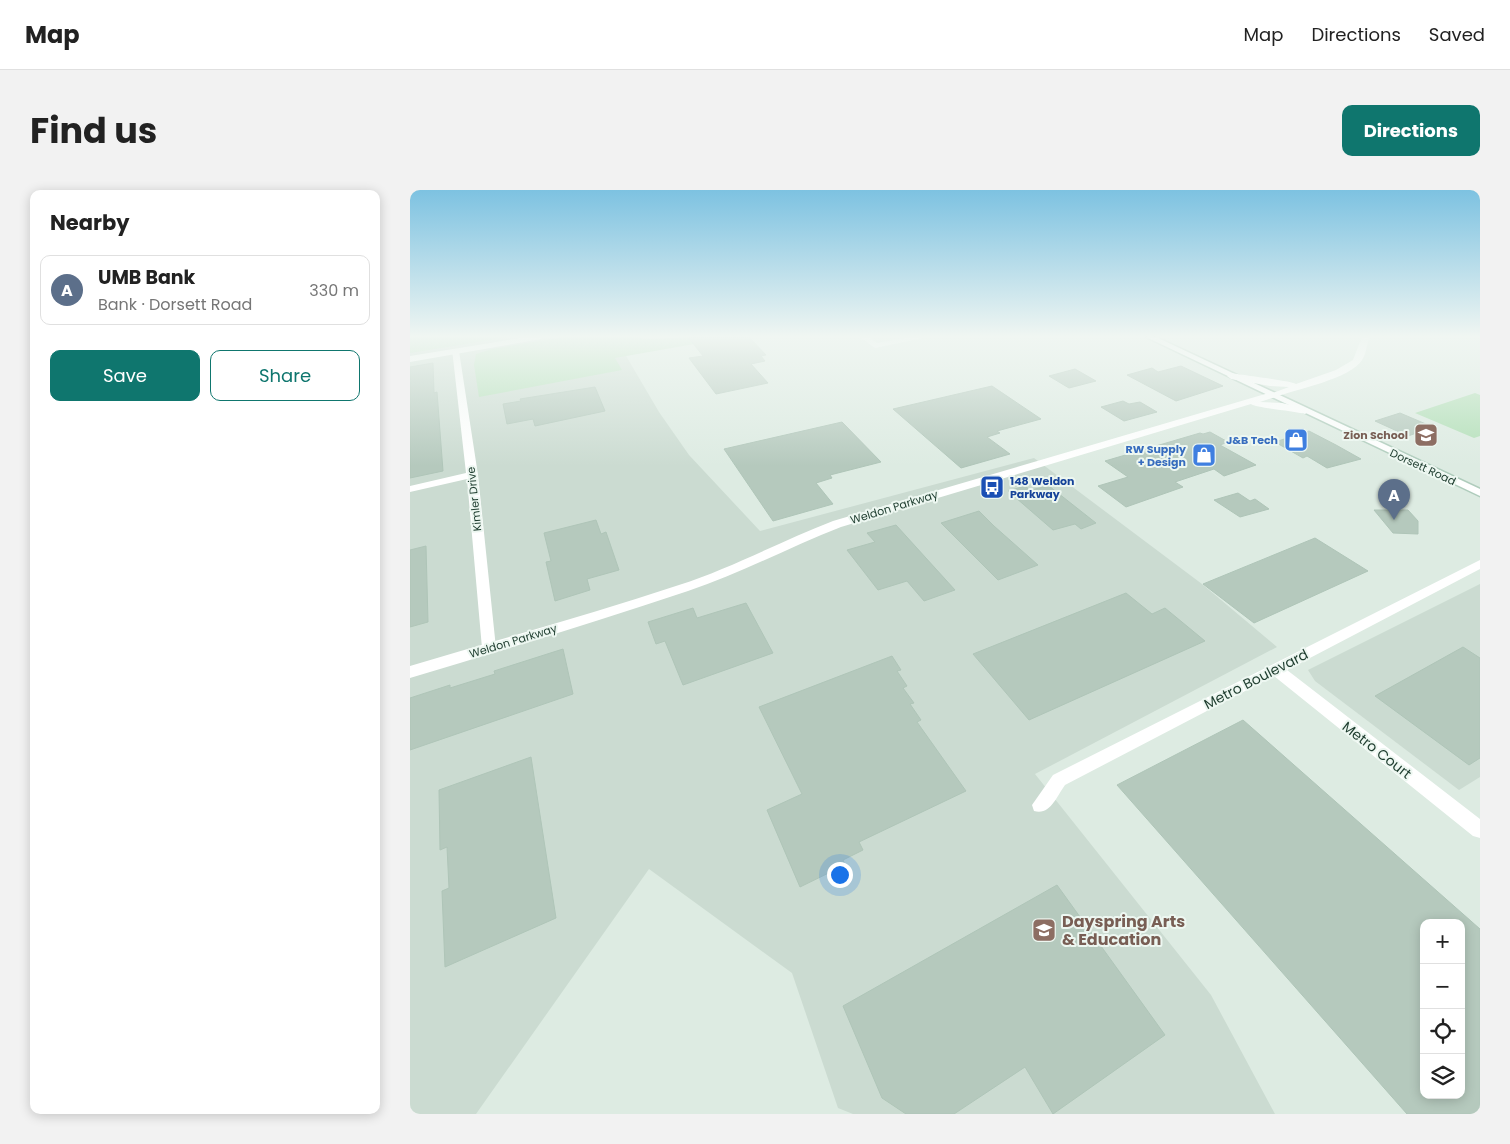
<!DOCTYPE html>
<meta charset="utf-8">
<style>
:root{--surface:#fff;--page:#f2f2f2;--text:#222;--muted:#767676;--line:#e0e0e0;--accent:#0f766e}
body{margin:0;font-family:Poppins,sans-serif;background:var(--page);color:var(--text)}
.controls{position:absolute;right:15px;bottom:15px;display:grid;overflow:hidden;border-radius:10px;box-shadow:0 2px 12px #0003}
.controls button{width:45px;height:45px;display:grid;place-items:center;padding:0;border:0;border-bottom:1px solid var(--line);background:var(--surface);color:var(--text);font:25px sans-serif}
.you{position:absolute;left:429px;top:684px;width:18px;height:18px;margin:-12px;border:4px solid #fff;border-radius:50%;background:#1a73e8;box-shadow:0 0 0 8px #1a73e833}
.badge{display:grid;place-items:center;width:32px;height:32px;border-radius:50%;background:var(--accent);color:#fff;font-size:16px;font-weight:700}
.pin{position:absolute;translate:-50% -41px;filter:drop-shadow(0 1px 2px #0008)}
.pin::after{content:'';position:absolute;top:26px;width:18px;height:15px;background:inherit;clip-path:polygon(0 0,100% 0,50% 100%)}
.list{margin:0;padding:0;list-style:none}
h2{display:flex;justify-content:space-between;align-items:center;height:65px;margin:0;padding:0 20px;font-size:21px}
h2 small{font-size:16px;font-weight:400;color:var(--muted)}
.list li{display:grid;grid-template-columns:32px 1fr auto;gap:15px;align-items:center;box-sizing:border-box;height:70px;margin:0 10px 10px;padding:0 10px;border:1px solid var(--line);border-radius:10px}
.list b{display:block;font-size:19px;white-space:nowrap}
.list p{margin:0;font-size:16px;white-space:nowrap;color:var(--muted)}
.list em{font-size:16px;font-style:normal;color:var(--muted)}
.actions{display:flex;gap:10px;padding:15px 20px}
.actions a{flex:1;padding:11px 0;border:1px solid var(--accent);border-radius:10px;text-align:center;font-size:18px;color:var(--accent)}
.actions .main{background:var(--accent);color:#fff}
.icon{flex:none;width:28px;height:28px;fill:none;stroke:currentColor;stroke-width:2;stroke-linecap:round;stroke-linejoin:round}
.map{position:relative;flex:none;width:1070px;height:924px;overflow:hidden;border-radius:10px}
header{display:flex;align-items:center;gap:30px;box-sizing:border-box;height:70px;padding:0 25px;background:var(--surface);border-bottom:1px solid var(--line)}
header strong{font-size:24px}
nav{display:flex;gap:28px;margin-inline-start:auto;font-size:18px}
.intro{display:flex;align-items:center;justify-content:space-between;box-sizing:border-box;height:120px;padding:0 30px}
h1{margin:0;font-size:35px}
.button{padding:12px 22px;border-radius:10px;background:var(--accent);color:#fff;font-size:18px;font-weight:700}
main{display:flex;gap:30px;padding:0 30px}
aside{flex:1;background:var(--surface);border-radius:10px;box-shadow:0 2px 12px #0003}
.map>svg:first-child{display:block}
.built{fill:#cbdbd1}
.green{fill:#b2dfb7}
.building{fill:#b5c9bd;stroke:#afc5b8;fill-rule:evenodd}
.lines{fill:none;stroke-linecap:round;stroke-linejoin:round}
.secondary-casing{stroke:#afccbc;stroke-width:3}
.minor{fill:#fff;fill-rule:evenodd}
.tertiary{fill:#fff;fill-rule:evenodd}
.secondary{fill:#fff;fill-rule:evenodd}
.labels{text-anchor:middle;stroke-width:4;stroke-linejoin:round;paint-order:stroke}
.far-education-label{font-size:11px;font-weight:bold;fill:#785e54;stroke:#edf7f1;text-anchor:end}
.far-shop-label{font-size:11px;font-weight:bold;fill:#366cbe;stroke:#edf7f1;text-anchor:end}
.far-street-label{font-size:11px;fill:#1d3c2e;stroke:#edf7f1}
.far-transit-label{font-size:11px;font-weight:bold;fill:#164399;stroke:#edf7f1;text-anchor:start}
.street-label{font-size:14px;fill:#1d3c2e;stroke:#edf7f1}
.near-education-label{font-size:16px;font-weight:bold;fill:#785e54;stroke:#edf7f1;text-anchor:start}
</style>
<header>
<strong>Map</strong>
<nav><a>Map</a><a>Directions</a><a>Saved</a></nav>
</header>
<div class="intro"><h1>Find us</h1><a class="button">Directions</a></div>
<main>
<aside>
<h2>Nearby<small></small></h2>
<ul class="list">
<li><span class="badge" style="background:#5c6f8a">A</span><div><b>UMB Bank</b><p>Bank · Dorsett Road</p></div><em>330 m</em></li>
</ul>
<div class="actions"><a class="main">Save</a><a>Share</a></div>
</aside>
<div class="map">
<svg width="1070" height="924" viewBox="0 0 1070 924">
<rect width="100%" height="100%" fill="#ddebe2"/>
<g class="built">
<polygon points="0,147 205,147 249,222 279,265 350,341 624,268 792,394 867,457 625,584 801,805 865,924 443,924 428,918 382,783 239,679 66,924 0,924"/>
<polygon points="1070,394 1070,587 1049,600 905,491 898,480"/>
</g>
<g class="green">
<polygon points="0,147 99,147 0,163"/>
<polygon points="153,147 226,147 239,149 278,147 284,154 205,168 212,180 69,207 64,175 66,164 82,159"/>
<polygon points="1065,203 1070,205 1070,246 1064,248 1005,223"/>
</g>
<g class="building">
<polygon points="278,147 339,147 356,165 351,166 355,171 341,174 358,193 306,204 279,168 293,166"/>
<polygon points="23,173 24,203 27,202 33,281 0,288 0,177"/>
<polygon points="771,176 813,196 766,211 717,185 742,178 748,182"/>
<polygon points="665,179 686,191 659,198 639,186"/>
<polygon points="582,196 631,229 587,241 590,243 577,247 600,264 551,278 483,219"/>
<polygon points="185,197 195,221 125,236 123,229 97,234 93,214 111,211 110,209"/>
<polygon points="713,211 719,214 730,212 747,222 714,231 691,217"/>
<polygon points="990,223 1023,237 998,246 965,231"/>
<polygon points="432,232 471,272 420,285 422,288 406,293 423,314 363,331 314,259"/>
<polygon points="899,241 926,255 951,269 917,278 897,266 893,268 865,252"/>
<polygon points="800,242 818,252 810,255 846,275 814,286 804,279 765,292 773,297 716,317 688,296 718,287 695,271 790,243 793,244"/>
<polygon points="615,296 620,300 639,296 686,333 671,339 665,334 643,340 598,301"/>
<polygon points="828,303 840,311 845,309 859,319 830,327 804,310"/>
<polygon points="964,320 998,320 1008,331 1008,344 983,343"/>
<polygon points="569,321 584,336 628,375 588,390 531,333"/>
<polygon points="186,330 191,344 196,342 209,380 177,389 180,400 145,411 136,372 141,371 134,343"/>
<polygon points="486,335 545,400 514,411 497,391 468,400 437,360 465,352 457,343"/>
<polygon points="905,348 958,381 844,433 793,394"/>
<polygon points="16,356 18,432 0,437 0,360"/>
<polygon points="716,403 742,424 755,418 795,451 619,530 563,464"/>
<polygon points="336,413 363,463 273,495 255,451 246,454 238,432 283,418 287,428"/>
<polygon points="1053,457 1070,468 1070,568 1059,575 965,506"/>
<polygon points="153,459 163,504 0,560 0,508 40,495 40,498 85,484 84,481"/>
<polygon points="482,466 491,480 487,481 497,496 493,498 504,513 500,514 511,530 507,532 556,601 449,652 453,660 433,670 435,675 390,697 357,620 392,604 349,517"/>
<path d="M833,530l237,209v185h-73l-290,-329zM1014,733h37v172h-37z"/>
<polygon points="121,567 146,728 35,777 32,701 39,698 37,657 30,660 29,600"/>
<polygon points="647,695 755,845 643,924 615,877 544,924 496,924 472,908 433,816"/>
</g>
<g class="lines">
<g class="secondary-casing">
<polygon id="secondary" points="736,147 746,147 1070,299 1070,306"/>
</g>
<g class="minor">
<path d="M952,147h8c-4,7 -3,16 -8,23 -12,19 -65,29 -87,37l-3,1 -5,-3 22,-8 -19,-1 -39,-7 -4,-3 4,-3c10,2 62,8 65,11l40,-14 17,-10z"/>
<polygon points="42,159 49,161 68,285 86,458 84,462 79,463 74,462 72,458 57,289 0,302 0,296 56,283"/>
<path d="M1070,370v9l-193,101 193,149v19l-7,-2 -199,-160 -209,109c-8,11 -15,31 -31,26l-2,-6 21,-30z"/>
</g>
<g class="tertiary">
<polygon points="117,147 135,147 131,149 0,172 0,166"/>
<polygon points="450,147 459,147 467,153 501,147 518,147 465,158"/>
<path d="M862,202l5,3 -2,2 -15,5 22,1 26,6 2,2 -5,3c-11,-3 -49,-6 -54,-10l-410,123c-51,20 -100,46 -153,64 -92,31 -185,59 -278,87v-12c89,-27 180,-51 269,-81 53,-17 102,-44 154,-64z"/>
</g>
<use href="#secondary" class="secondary"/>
</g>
<linearGradient id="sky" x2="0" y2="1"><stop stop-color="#7dc2e1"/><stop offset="0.53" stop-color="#f0f6f2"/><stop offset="1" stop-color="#f0f6f2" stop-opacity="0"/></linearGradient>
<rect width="1070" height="276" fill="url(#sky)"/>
<defs>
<g id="school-square" transform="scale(1.25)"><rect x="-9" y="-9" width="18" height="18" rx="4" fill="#8d6e63" stroke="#edf7f1"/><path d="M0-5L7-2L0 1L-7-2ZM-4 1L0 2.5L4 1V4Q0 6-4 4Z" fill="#fff"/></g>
<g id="shop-square" transform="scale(1.25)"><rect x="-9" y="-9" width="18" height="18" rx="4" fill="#3f7fe0" stroke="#edf7f1"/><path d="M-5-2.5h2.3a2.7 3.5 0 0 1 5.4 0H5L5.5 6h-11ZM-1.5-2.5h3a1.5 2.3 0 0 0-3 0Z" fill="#fff"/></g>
<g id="bus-square" transform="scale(1.25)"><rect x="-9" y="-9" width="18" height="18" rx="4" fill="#1a4fb4" stroke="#edf7f1"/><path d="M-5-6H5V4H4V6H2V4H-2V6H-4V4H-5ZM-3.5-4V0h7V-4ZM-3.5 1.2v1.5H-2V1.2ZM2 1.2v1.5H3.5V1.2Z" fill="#fff"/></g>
</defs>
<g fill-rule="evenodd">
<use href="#school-square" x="1016" y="245"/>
<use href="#shop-square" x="886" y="250"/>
<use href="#shop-square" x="794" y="265"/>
<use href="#bus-square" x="582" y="297"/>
<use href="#school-square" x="634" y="740"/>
</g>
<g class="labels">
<g class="far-education-label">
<text x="998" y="249">Zion School</text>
</g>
<g class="far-shop-label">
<text x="868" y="254">J&amp;B Tech</text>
<text x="776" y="263">RW Supply<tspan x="776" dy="13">+ Design</tspan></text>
</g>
<g class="far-street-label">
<text transform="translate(1013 277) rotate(25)" y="4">Dorsett Road</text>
<text transform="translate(64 309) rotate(-96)" y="4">Kimler Drive</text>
<text transform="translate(484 317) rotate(-17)" y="4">Weldon Parkway</text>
<text transform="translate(103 451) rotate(-17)" y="4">Weldon Parkway</text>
</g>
<g class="far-transit-label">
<text x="600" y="295">148 Weldon<tspan x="600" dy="13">Parkway</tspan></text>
</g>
<g class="street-label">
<text transform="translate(846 489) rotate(-27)" y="5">Metro Boulevard</text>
<text transform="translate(967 560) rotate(38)" y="5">Metro Court</text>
</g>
<g class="near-education-label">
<text x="652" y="737">Dayspring Arts<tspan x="652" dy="18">&amp; Education</tspan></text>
</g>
</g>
</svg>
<div class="controls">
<button>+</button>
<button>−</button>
<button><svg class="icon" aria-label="locate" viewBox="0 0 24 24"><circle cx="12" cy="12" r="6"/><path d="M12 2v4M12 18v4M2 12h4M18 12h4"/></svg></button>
<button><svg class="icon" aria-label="layers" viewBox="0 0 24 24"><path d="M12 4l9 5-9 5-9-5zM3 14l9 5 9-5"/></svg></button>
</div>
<div class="you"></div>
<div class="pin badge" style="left:984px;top:330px;background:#5c6f8a">A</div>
</div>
</main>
